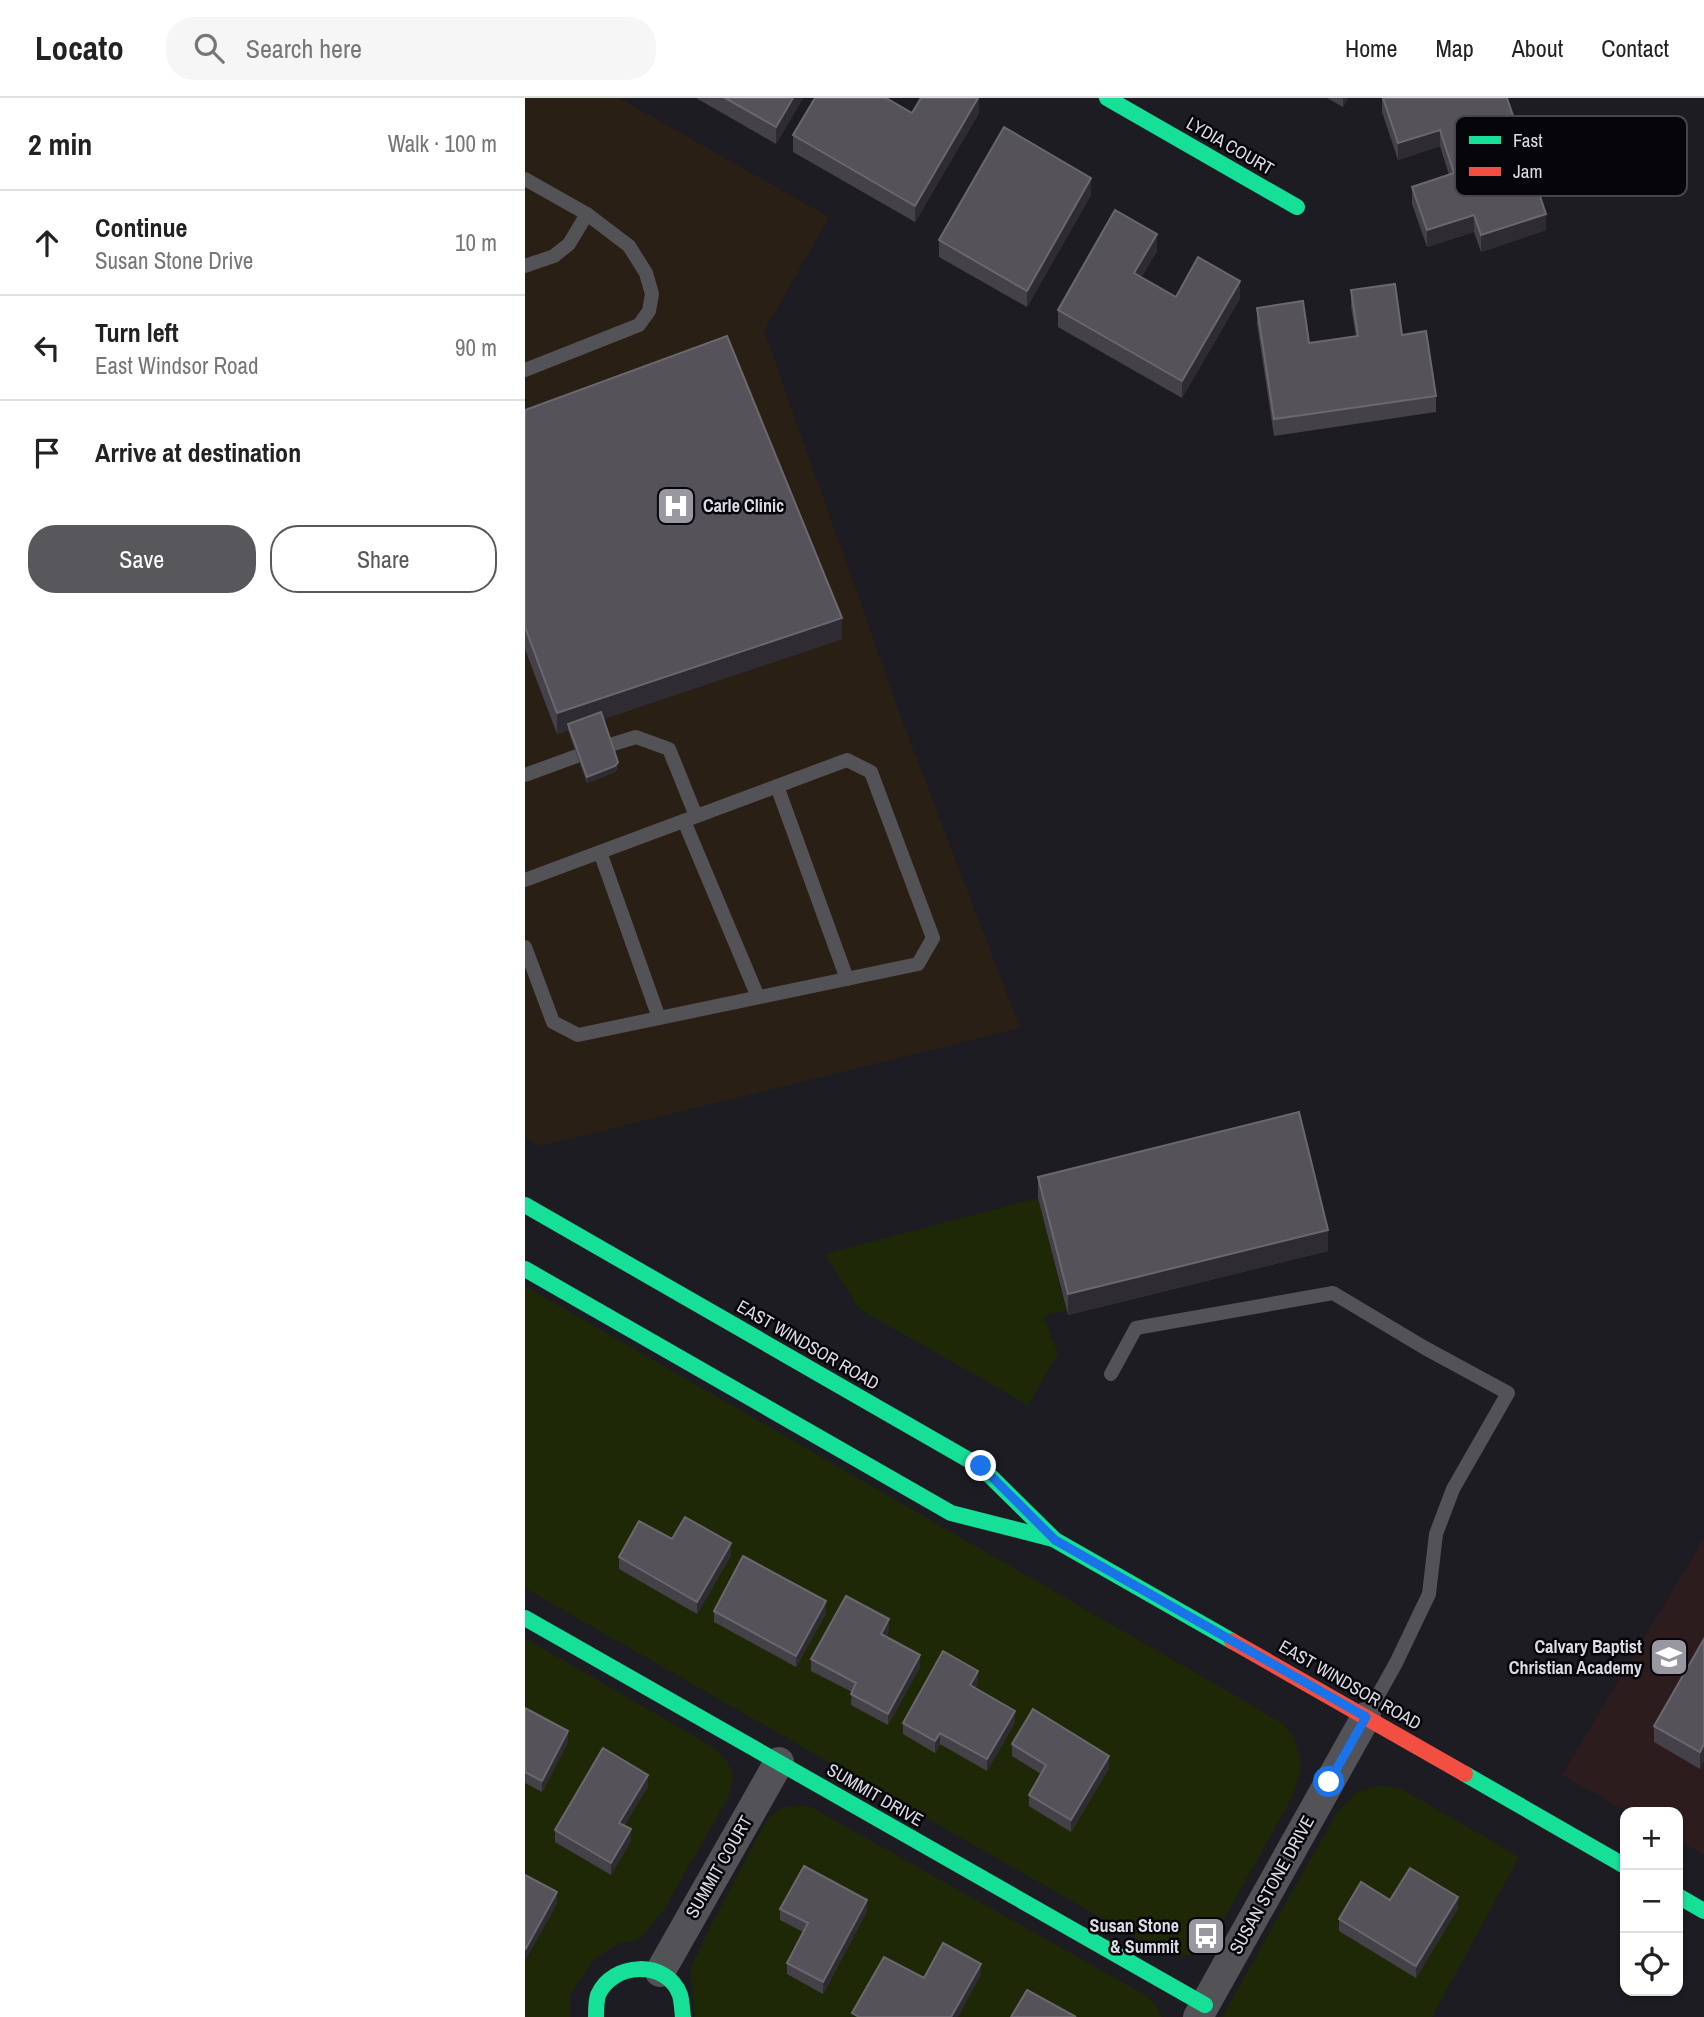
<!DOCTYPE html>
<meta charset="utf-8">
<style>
:root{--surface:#fff;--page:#f6f6f6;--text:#222;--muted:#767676;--line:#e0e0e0;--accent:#58575b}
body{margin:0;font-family:"Archivo Narrow",sans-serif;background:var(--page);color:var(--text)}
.controls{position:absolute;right:21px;bottom:21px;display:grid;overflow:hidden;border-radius:14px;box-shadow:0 2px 5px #0004}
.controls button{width:63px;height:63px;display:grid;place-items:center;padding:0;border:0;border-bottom:2px solid var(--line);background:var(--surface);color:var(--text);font:35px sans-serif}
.stop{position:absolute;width:21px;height:21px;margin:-16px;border:5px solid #1a73e8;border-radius:50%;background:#fff}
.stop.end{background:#1a73e8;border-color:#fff;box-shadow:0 2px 7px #0008}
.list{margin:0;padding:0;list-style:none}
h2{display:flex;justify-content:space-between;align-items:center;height:91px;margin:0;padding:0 28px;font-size:30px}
h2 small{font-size:23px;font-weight:400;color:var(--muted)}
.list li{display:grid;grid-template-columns:46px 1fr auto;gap:21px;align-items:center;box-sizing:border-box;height:105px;padding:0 28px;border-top:2px solid var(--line)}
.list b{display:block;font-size:26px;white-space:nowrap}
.list p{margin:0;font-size:23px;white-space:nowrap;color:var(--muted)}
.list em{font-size:23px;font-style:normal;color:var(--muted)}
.actions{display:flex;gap:14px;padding:21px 28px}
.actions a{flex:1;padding:16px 0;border:2px solid var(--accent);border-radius:28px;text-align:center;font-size:24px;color:var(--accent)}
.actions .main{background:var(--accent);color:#fff}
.icon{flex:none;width:38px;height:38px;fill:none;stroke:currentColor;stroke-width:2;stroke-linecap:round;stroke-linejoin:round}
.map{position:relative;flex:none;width:1179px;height:1919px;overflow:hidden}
header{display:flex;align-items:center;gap:42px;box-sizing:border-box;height:98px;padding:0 35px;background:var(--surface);border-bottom:2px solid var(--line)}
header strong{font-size:33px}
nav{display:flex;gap:38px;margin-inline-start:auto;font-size:24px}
.search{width:490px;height:63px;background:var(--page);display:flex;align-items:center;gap:18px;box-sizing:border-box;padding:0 24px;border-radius:28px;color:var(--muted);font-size:26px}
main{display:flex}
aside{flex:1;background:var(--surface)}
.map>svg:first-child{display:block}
.education{fill:#2d1c1e}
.medical{fill:#2a1f14}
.green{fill:#1f2806}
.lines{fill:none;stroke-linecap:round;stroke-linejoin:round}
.lane{stroke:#535256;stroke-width:14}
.street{stroke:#535256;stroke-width:30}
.fast{stroke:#16e098;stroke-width:16}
.jam{stroke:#f24e42;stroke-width:16}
.wall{fill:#444248}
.shaded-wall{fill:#2e2c32}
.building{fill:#555259;stroke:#6a686e;stroke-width:2}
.route{stroke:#1a73e8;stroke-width:9}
.labels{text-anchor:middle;stroke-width:5;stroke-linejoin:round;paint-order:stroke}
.street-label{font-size:18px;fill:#dcdbe4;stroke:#06050a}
.poi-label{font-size:18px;font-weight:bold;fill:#dcdbe4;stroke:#06050a;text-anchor:end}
.key{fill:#06050a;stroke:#46454b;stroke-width:2}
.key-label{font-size:19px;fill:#dcdbe4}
</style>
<header>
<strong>Locato</strong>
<div class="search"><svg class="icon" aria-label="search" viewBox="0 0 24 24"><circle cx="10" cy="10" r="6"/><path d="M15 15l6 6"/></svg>Search here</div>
<nav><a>Home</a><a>Map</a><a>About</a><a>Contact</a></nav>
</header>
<main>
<aside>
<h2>2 min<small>Walk · 100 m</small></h2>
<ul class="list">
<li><svg class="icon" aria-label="ahead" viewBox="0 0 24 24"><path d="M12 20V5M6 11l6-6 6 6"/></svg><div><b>Continue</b><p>Susan Stone Drive</p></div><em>10 m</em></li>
<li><svg class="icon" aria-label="left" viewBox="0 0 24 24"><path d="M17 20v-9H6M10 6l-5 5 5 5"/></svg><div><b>Turn left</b><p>East Windsor Road</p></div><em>90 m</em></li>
<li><svg class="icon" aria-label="arrive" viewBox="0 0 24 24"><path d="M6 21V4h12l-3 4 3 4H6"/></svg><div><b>Arrive at destination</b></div></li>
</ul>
<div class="actions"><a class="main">Save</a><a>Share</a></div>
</aside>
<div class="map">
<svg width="1179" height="1919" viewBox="0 0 1179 1919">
<rect width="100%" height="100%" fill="#1d1c23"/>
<polygon class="education" points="1179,1441 1179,1757 1153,1742 1153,1714 1103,1714 1037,1677"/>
<polygon class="medical" points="0,0 94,0 304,119 239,233 376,619 495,930 15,1048 0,1040"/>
<g class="green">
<polygon points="513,1100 541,1212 518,1218 533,1256 503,1307 334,1211 300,1156"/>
<path d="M0,1188l759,438 10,14 7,23 -1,12 -9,26 -76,136c-19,24 -30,25 -58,15l-632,-362z"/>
<polygon points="0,1540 188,1649 204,1666 208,1679 203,1700 139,1811 117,1839 108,1843 92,1846 69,1861 45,1897 45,1919 0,1919"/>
<polygon points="854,1687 877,1691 994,1759 907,1919 697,1919 811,1716 830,1695"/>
<path d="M284,1708l338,190 11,12 3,9h-466l-5,-47 19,-41 57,-108c14,-16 22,-15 43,-15z"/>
</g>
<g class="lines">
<g class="lane">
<polyline points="0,81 62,116 44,146 29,158 0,168"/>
<polyline points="0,272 114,227 124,213 127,196 121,175 104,148 62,116"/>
<polyline points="85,647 111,639 144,651 171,718"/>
<polyline points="0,677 52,658"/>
<polyline points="252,688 322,881"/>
<polyline points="159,723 233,899"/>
<polyline points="75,754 134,920"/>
<polyline points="0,782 322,662 346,674 408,840 393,866 53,937 28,924 0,849"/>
<polyline points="586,1276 611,1230 808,1195 900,1250 983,1295 928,1391 911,1436 904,1496 871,1565 842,1617"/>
</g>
<g class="street">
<polyline points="135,1874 254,1664"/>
<polyline points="673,1919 841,1619"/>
</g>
<g class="fast">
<polyline points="582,0 772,109"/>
<polyline points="0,1107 456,1369 530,1442 707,1543"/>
<polyline points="0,1171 426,1415 528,1441"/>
<polyline points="0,1520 680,1907"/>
<polyline points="940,1676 1100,1768"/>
<polyline points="1153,1798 1179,1813"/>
<path d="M71,1919c0,-7 0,-15 2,-22 14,-33 69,-36 82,0 2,7 2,15 3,22"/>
</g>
<polyline class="jam" points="707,1543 940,1676"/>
</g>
<g class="wall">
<polygon points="171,0 278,0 251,46"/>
<polygon points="454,0 454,15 390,124 268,54 268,37 387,15"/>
<polygon points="802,0 823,0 818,9"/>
<polygon points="857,0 982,0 1021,132 956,154 949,134 902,149 887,106 887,89 924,77 915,48 873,62 857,14"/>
<polygon points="566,97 502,209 414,159 414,142"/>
<polygon points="632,153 616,179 651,199 715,200 657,300 533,229 533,212"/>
<polygon points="826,192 877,237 911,298 911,314 749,338 732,226 732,210 784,245 831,239 826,209"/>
<polygon points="0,312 317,541 78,621 93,670 90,674 62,685 43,632 32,636 0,551"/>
<polygon points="513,1079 803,1153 543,1217 513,1100"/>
<polygon points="147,1441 206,1457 172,1516 94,1471 94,1459"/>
<polygon points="189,1513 301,1515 271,1569 189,1524"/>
<polygon points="364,1532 361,1539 395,1569 363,1627 326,1607 327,1594 286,1573 286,1561"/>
<polygon points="1179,1541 1175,1671 1129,1644 1129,1628"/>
<polygon points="453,1585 450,1590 490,1624 462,1673 415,1646 410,1655 378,1636 378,1625"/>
<polygon points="0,1610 43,1644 17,1694 0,1685"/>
<polygon points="487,1646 584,1670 546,1734 504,1708 504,1697 516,1676 487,1658"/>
<polygon points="123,1688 99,1728 106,1743 86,1777 30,1744 30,1732"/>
<polygon points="933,1810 891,1880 814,1833 814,1821"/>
<polygon points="255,1811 342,1813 298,1896 262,1876 262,1865 278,1834 255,1822"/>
</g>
<g class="shaded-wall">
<polygon points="268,0 278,0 251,46 251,29"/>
<polygon points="453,0 454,0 454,15 390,124 390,108"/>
<polygon points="818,0 823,0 818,9"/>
<polygon points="915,32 915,48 873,62 873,45"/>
<polygon points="566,80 566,97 502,209 502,193"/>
<polygon points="1021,116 1021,132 956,154 956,137"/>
<polygon points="949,117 949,134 902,149 902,132"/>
<polygon points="632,136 632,153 609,192 609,175"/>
<polygon points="715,183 715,200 657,300 657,283"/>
<polygon points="317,520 317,541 45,632 43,626 43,632 32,636 32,615"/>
<polygon points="93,664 93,670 90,674 62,685 62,679"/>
<polygon points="803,1132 803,1153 543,1217 543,1196"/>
<polygon points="206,1445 206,1457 172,1516 172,1504"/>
<polygon points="301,1503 301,1515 271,1569 271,1558"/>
<polygon points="364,1521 364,1532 356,1548 356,1536"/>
<polygon points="395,1557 395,1569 363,1627 363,1616"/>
<polygon points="453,1573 453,1585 445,1599 445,1587"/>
<polygon points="490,1613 490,1624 462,1673 462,1661"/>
<polygon points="43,1633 43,1644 17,1694 17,1683"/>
<polygon points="415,1635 415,1646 410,1655 410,1643"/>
<polygon points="1179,1646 1179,1663 1175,1671 1175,1654"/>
<polygon points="584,1658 584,1670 546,1734 546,1722"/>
<polygon points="123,1677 123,1688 94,1736 94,1725"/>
<polygon points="106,1731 106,1743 86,1777 86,1765"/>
<polygon points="32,1794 32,1806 0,1863 0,1852"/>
<polygon points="933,1799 933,1810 891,1880 891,1868"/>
<polygon points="342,1802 342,1813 298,1896 298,1884"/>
<polygon points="456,1866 456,1877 433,1919 426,1919"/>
</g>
<g class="building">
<polygon points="200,0 268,0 251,29"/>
<polygon points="290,0 361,0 387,15 396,0 453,0 390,108 268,37"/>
<polygon points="858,0 982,0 1021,116 956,137 949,117 902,132 887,89 929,75 915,32 873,45"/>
<polygon points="479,29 566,80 502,193 414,142"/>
<polygon points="590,112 632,136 609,175 651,199 673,159 715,183 657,283 533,212"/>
<polygon points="870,186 877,237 901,233 911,298 749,321 732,210 778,203 784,245 833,238 826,192"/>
<polygon points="202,238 317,520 32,615 0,529 0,312"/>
<polygon points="76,614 93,664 90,668 62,679 43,626"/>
<polygon points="774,1014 803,1132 543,1196 513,1079"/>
<polygon points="160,1419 206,1445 172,1504 94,1459 114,1423 147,1441"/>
<polygon points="218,1458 301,1503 271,1558 189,1513"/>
<polygon points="321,1498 364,1521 356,1536 395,1557 363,1616 326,1596 331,1585 286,1561"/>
<polygon points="1179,1541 1179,1646 1175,1654 1129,1628"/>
<polygon points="418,1553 453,1573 445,1587 490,1613 462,1661 415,1635 410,1643 378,1625"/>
<polygon points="0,1610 43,1633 17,1683 0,1674"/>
<polygon points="508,1611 584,1658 546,1722 504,1697 521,1667 487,1646"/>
<polygon points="78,1650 123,1677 94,1725 106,1731 86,1765 30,1732"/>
<polygon points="279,1768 342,1802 298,1884 262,1865 283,1825 255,1811"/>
<polygon points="885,1770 933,1799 891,1868 814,1821 836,1784 865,1802"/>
<polygon points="0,1777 32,1794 0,1852"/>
<polygon points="418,1845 456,1866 426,1919 334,1919 327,1915 359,1859 399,1880"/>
<polygon points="502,1892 551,1919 486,1919"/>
</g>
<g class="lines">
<polyline class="route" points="456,1368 530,1442 841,1619 804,1684"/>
</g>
<defs>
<g id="hospital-square" transform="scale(2.0125)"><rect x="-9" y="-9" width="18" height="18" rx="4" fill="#9998a0" stroke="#06050a"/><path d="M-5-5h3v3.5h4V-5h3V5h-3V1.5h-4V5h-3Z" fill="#fff"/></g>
<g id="school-square" transform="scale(2.0125)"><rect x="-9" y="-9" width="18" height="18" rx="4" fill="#9998a0" stroke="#06050a"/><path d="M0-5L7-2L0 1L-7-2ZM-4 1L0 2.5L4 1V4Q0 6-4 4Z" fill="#fff"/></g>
<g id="bus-square" transform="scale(2.0125)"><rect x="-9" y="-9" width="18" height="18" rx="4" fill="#9998a0" stroke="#06050a"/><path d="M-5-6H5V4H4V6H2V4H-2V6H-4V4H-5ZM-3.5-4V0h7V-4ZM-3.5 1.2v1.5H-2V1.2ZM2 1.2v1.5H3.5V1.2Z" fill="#fff"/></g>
</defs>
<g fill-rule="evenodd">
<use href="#hospital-square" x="151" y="408"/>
<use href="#school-square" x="1144" y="1559"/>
<use href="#bus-square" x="681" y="1838"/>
</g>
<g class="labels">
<g class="street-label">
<text transform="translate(705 48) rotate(30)" y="6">LYDIA COURT</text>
<text transform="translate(283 1247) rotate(30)" y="6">EAST WINDSOR ROAD</text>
<text transform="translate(825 1587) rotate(30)" y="6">EAST WINDSOR ROAD</text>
<text transform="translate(350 1697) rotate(30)" y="6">SUMMIT DRIVE</text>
<text transform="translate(194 1769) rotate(-60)" y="6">SUMMIT COURT</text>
<text transform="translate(747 1787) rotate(-61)" y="6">SUSAN STONE DRIVE</text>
</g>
<g class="poi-label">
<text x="178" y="414" text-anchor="start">Carle Clinic</text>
<text x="1117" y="1555">Calvary Baptist<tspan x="1117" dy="21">Christian Academy</tspan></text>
<text x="654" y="1834">Susan Stone<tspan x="654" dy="21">&amp; Summit</tspan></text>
</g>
</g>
<rect x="930" y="18" width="232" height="80" rx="10" class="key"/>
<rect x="944" y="38" width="32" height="8" fill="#16e098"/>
<rect x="944" y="69" width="32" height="9" fill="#f24e42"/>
<g class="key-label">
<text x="988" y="49">Fast</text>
<text x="988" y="80">Jam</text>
</g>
</svg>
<div class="controls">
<button>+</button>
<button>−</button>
<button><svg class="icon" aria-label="locate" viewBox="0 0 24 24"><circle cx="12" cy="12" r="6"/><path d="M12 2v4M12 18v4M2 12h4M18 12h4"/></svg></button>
</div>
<div class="stop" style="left:804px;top:1684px"></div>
<div class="stop end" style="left:456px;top:1368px"></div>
</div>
</main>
